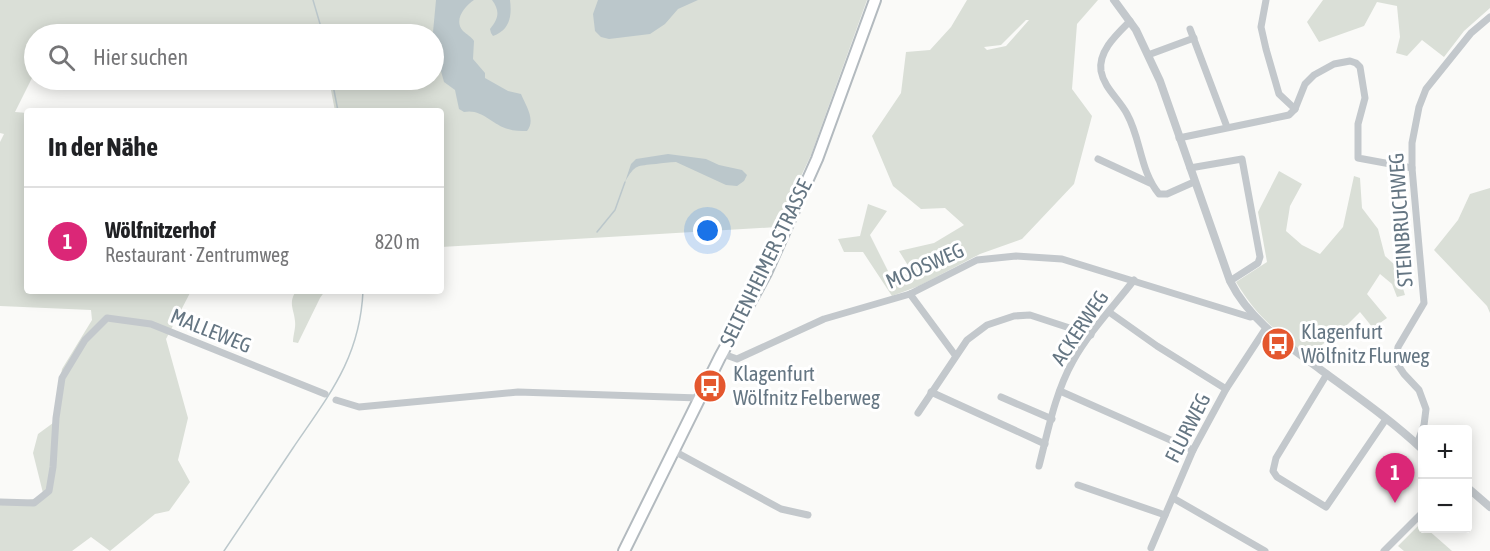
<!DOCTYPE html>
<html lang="de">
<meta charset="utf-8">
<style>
:root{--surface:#fff;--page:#f2f2f2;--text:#202124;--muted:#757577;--line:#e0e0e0;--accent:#db2777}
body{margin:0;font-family:"Asap Condensed",sans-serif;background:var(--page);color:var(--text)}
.controls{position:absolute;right:18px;bottom:18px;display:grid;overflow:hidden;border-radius:6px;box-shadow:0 3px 15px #0003}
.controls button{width:54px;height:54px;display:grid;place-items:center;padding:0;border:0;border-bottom:2px solid var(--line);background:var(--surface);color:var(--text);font:30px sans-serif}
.you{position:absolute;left:708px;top:231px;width:21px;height:21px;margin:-15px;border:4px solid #fff;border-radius:50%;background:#1a73e8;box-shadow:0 0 0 9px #1a73e833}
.badge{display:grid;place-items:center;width:39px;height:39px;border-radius:50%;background:var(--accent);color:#fff;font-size:20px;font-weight:700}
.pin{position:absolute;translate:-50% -50px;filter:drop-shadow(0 2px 3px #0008)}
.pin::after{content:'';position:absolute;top:32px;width:21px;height:18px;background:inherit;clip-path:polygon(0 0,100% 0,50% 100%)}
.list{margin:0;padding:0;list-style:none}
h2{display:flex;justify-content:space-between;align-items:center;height:78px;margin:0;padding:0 24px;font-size:26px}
h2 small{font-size:20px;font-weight:400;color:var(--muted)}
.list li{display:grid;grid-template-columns:39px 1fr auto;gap:18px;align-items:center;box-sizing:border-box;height:108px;padding:0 24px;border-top:2px solid var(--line)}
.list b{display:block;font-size:22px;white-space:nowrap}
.list p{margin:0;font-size:20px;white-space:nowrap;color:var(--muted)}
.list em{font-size:20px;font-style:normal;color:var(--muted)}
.icon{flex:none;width:33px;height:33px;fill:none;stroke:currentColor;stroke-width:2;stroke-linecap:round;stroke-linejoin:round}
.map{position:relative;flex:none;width:1490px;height:551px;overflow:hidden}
.search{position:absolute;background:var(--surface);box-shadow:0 3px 15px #0003;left:24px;top:24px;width:420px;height:66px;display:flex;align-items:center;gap:15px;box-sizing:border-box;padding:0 21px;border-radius:33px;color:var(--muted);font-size:22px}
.panel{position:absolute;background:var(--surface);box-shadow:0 3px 15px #0003;left:24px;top:108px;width:420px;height:186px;border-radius:6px}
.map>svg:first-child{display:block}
.green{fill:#dadfd7;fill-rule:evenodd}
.water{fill:#bbc7cb}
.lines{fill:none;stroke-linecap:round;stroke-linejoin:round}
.stream{stroke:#bbc7cb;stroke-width:1.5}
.secondary-casing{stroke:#b3babf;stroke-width:14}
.minor{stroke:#c3c8cc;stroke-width:7}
.tertiary{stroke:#c3c8cc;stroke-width:8}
.secondary{stroke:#fff;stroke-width:10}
.labels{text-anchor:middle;stroke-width:6;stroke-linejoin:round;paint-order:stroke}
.street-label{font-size:21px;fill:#657683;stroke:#fff}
.poi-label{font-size:21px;fill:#657683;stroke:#fff;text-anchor:start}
</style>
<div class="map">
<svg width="1490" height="551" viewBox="0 0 1490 551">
<rect width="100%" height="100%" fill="#fafaf8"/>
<g class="green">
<polygon points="0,0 867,0 811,155 777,227 441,247 441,111 335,111 329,80 434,80 434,34 34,34 34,74 15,112 27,113 27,291 191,291 166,339 188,418 178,460 190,482 169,511 155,514 110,551 91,537 72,551 0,551 0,505 44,497 33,453 38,434 53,423 62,369 92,320 91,310 0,306 0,142 4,134 0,133"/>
<path d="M967,0h131l-21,24 -5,65 20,27 -18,68 -52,55 -42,15 -61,32 -27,10 -29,-44h-19l-6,-13 22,-3 8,-32 19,7 -17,24 22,44 20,-7 -13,-21 35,-8 30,-18 -19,-17 -24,1 -28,-23 -21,-50 29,-43 5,-41 24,-2 21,-23zM1026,20h3l-23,26 -19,4 -3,-3 17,-2z"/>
<polygon points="1323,0 1490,0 1490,8 1464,31 1444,57 1422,40 1407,56 1396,53 1400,37 1397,6 1377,2 1364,26 1319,42 1307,22"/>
<path d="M1279,171l23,13 -12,22 -4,25 16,14 18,9 23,-27 11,-51 6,2 2,30 16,21 7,27 11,10 9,29 -8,2 -5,-13 -12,-10 -13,20 20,24 -14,10 -13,-16 -12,12 -40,32c-32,-25 -51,-39 -72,-74l31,-20 -9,-50z"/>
<polygon points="1490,188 1490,313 1487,306 1434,250 1458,220 1470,194"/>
<path d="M296,291h29l-5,7 -22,45 -5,-1c0,-7 3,-14 2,-21 -1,-12 -7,-18 1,-30z"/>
<polygon points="1421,523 1422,528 1427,529 1452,551 1404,551 1398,546"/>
</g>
<g class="water">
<path d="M436,0h38c-9,6 -21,20 -11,31 4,4 8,5 11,10l-1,18 12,14v5l23,13 13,3c5,12 15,26 6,37 -6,0 -13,0 -19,-2 -15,-4 -27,-21 -44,-17l-5,-3 -4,-19 -11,-8 -10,-36 -1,-14z"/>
<path d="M492,0h18c2,16 0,30 -17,36l-2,-3 -1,-4c9,-11 10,-18 2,-29z"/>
<polygon points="598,0 698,0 678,9 665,24 650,34 609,39 601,37 595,31 593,14"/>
<path d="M668,154l38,5 13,6 23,5 5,5 -3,6 -7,5 -11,-1 -50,-23c-7,0 -13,1 -20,2 -19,2 -21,0 -31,18l6,-18 5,-5z"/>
</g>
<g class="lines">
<g class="stream">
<polyline points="313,0 323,34"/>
<polyline points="332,80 338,111"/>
<polyline points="597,232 615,210 625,182"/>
<path d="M224,551c23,-34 46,-69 69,-103 36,-53 67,-90 70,-157"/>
</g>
<g class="secondary-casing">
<polyline id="secondary" points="624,551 720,357 766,273 817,159 875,0"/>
</g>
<g class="minor">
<polyline points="1266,0 1261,27 1266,49 1279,94 1295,109"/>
<path d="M1130,21c-13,13 -32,30 -29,50 3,17 18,28 26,43 14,25 13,57 32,80h8l27,-12"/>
<polyline points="1190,29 1227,127"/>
<polyline points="1148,55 1194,38"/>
<polyline points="1179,138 1289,115 1295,109 1305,84 1314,75 1334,64 1350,61 1356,63 1360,67 1365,98 1358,124 1358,158 1412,168"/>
<polyline points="1098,159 1150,183"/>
<polyline points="1190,168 1242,159 1260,257 1258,263 1230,281"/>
<polyline points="910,294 955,355"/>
<polyline points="1109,312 1157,346 1226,389"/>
<polyline points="720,357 726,355 737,359 824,319 910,294 977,260 1016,256 1062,259 1250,317 1254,316"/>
<polyline points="1327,374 1276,458 1273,471 1277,477 1326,507 1386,419"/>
<polyline points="1060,391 1193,450"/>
<polyline points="931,392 1045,444"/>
<polyline points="1001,397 1052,419"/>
<polyline points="336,400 359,407 518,392 699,398"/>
<polyline points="918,413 967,340 987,325 1014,316 1030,315 1091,335"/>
<polyline points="1417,444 1424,425 1426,409 1419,390 1404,374 1396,362 1398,347 1424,303 1412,168 1412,143 1419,107 1426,89 1471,33 1490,17"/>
<polyline points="674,451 781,509 808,515"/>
<path d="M1039,466c9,-35 16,-73 34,-105 16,-29 41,-55 61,-81"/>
<polyline points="1078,485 1165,515"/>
<polyline points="1173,498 1265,551"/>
<polyline points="0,502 34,503 49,491 53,467 56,418 62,378 85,340 107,318 151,324 325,394"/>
<polyline points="1151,548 1193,450 1226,389 1266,328"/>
<polyline points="1384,551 1422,513"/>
</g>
<g class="tertiary">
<path d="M1114,0l22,30 24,51 70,200c20,40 56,63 91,89 34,25 70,50 101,79"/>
<polyline points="1468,488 1490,507"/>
</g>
<use href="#secondary" class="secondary"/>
</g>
<defs>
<g id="bus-disc" transform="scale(1.725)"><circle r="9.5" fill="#e4572e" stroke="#fff"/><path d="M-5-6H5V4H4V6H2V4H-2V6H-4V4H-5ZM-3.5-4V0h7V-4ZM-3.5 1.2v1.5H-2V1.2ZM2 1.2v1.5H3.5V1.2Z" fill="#fff"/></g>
</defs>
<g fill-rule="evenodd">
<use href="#bus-disc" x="1278" y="344"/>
<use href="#bus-disc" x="710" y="386"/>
</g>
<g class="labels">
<g class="street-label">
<text transform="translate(1401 220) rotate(-94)" y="7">STEINBRUCHWEG</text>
<text transform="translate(766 263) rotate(-64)" y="7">SELTENHEIMER STRASSE</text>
<text transform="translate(925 266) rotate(-24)" y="7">MOOSWEG</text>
<text transform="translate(1080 328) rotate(-56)" y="7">ACKERWEG</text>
<text transform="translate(211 331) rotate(22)" y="7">MALLEWEG</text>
<text transform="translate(1188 428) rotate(-63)" y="7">FLURWEG</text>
</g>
<g class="poi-label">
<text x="1301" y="339">Klagenfurt<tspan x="1301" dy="24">Wölfnitz Flurweg</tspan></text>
<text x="733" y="381">Klagenfurt<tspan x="733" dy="24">Wölfnitz Felberweg</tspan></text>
</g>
</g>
</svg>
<div class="controls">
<button>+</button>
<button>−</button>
</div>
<div class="you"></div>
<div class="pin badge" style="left:1395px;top:503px">1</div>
<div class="search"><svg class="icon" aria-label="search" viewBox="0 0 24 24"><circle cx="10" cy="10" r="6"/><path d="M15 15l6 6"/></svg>Hier suchen</div>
<section class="panel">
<h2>In der Nähe<small></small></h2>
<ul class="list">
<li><span class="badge">1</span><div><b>Wölfnitzerhof</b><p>Restaurant · Zentrumweg</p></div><em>820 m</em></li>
</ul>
</section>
</div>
